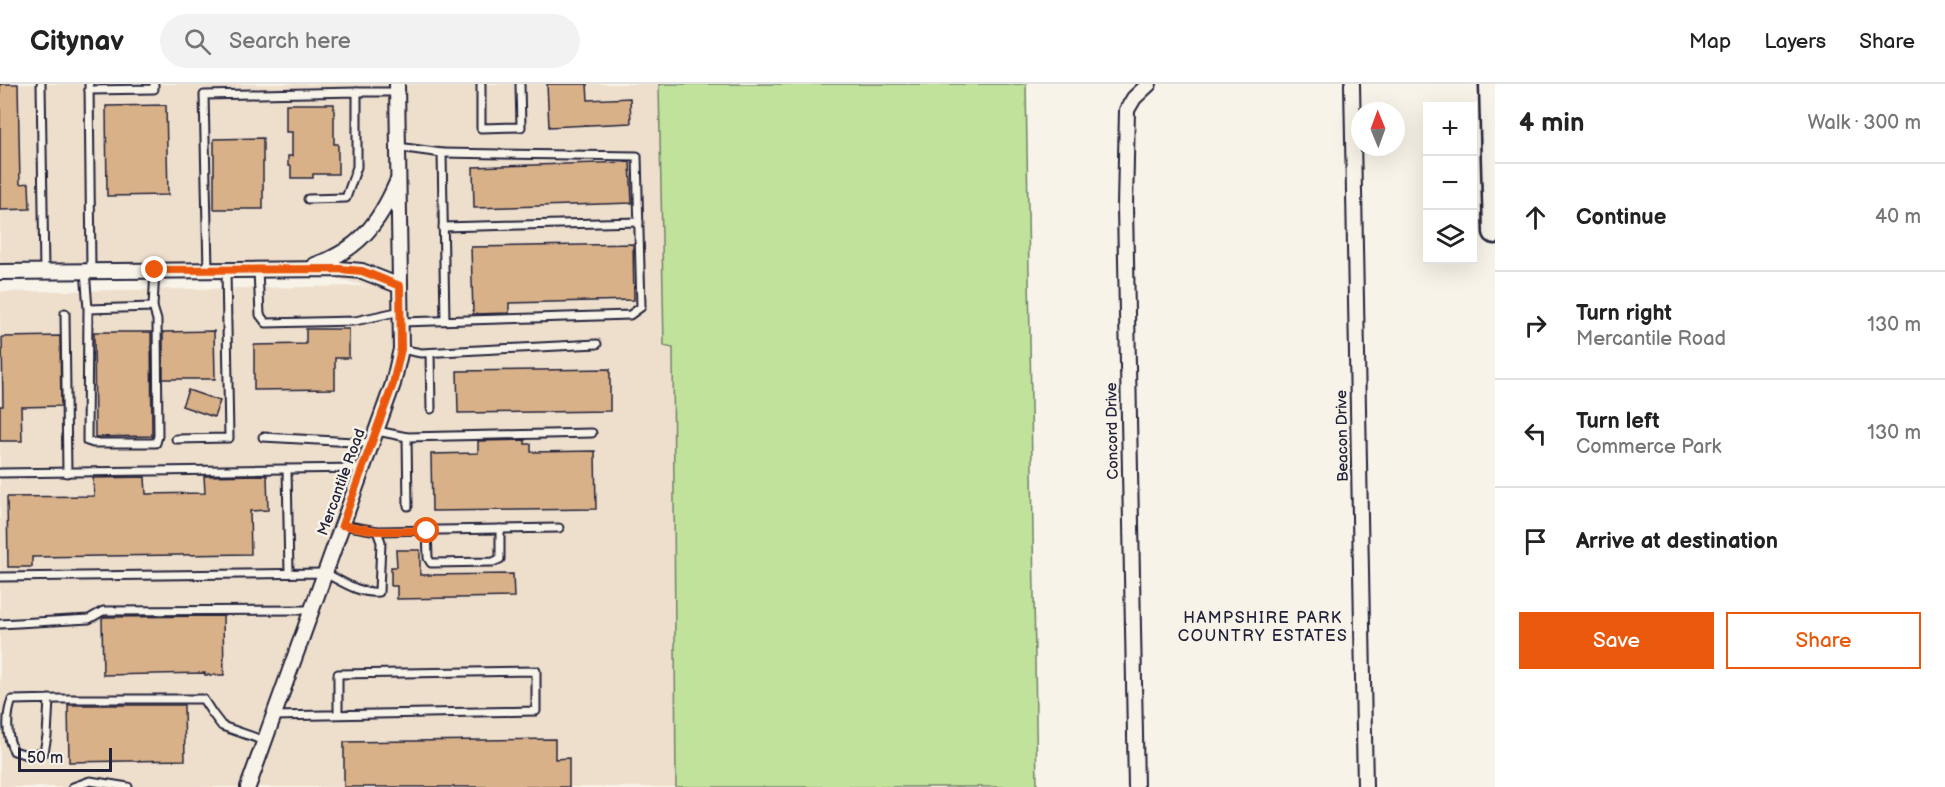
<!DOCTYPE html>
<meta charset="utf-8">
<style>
:root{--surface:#fff;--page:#f2f2f2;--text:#222;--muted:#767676;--line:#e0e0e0;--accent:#ea580c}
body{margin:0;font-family:"Balsamiq Sans",sans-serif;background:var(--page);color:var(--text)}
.controls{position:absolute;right:18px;top:18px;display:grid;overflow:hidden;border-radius:0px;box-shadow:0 6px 24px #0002}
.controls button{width:54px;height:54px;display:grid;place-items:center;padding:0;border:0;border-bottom:2px solid var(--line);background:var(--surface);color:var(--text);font:30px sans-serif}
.compass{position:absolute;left:1351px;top:18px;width:54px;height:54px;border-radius:50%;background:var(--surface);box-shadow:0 6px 24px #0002;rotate:359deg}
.scale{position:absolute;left:18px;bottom:15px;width:94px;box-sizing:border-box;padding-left:6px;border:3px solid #22223b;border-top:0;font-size:16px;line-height:21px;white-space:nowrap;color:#22223b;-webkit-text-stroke:4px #f7f3e8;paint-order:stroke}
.stop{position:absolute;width:18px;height:18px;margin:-14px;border:4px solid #ea580c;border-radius:50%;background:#fff}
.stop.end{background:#ea580c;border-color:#fff;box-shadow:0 2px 6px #0008}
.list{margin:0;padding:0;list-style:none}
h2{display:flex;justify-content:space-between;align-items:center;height:78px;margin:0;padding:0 24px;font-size:26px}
h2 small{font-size:20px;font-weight:400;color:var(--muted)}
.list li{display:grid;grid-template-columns:39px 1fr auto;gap:18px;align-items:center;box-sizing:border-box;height:108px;padding:0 24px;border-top:2px solid var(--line)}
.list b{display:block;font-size:22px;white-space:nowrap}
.list p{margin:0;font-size:20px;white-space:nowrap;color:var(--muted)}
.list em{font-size:20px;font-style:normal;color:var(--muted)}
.actions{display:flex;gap:12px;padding:18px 24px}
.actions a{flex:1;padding:14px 0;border:2px solid var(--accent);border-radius:0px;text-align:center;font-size:21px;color:var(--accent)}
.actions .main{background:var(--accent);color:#fff}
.icon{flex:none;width:33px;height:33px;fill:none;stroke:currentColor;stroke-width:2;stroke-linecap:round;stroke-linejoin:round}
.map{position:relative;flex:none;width:1495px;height:703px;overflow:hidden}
header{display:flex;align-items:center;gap:36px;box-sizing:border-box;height:84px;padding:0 30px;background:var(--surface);border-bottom:2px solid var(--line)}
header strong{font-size:28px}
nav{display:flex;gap:33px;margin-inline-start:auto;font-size:21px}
.search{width:420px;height:54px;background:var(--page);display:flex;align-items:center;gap:15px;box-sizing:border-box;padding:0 21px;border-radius:33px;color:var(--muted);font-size:22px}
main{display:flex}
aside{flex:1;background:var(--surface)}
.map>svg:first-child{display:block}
.built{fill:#eedfcc}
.green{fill:#c1e29b;stroke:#72826b;stroke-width:1.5}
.building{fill:#d8b189;stroke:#22223b;stroke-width:1.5}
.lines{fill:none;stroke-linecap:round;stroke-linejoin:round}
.service-casing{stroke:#22223b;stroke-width:11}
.minor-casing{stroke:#22223b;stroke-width:18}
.primary-casing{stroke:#22223b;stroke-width:27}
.service{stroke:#f7f3e8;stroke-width:7}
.minor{stroke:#f7f3e8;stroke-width:14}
.primary{stroke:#f7f3e8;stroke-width:22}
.route{stroke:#ea580c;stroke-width:8}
.labels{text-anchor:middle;stroke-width:5;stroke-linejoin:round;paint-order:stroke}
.street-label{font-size:15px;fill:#22223b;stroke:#f7f3e8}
.neighbourhood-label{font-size:16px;letter-spacing:1.5px;fill:#22223b;stroke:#f7f3e8}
</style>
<header>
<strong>Citynav</strong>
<div class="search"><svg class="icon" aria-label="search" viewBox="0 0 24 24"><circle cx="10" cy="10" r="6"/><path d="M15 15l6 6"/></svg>Search here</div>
<nav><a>Map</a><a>Layers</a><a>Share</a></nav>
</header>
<main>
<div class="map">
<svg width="1495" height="703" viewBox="0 0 1495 703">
<rect width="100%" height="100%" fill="#f7f3e8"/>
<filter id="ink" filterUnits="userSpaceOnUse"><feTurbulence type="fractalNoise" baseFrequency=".0167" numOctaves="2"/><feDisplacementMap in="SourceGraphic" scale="12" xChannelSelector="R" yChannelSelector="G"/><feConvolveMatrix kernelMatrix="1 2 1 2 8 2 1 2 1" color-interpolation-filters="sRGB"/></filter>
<g filter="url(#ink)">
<polygon class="built" points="0,0 659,0 664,261 673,264 676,703 0,703 0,208 363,202 375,204 301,186 0,188"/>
<polygon class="green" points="659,0 1026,0 1037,703 676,703 673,264 664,262"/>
<g class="building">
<polygon points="0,0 18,0 20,100 29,99 30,125 0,126"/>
<polygon points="547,0 587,0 588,16 630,14 631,39 549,43"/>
<polygon points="286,20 334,20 334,60 338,60 338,90 313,90 313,94 291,94 291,82 288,82 288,72 292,72 292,48 286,48"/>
<polygon points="166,21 168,111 107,112 106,22"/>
<polygon points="263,54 263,125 214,125 214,55"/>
<polygon points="630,78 632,119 474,124 473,83"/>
<polygon points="633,160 634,216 509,219 509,229 473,230 471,163"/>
<polygon points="306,245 349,245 349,274 335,274 335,305 254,306 254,261 306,260"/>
<polygon points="214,247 215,295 163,295 163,248"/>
<polygon points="94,248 151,248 152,352 95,353"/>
<polygon points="60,252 61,322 21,323 22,357 0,357 0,322 3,322 2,253"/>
<polygon points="610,285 610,327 458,329 457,287"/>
<polygon points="188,306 220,317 214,333 182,322"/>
<polygon points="525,356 525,360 531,360 531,368 595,367 596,425 432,427 431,370 478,369 478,357"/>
<polygon points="267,391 268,426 250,427 251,470 32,473 32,483 8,483 7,413 94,412 93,394 145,393 146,410 205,409 204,392"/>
<polygon points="396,466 420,466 420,491 513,490 514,513 397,515 397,502 391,502 391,483 397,483"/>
<polygon points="223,532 224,591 205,591 205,589 103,591 102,534 105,533"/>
<polygon points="68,621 184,621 185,676 69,678"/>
<polygon points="555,655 555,675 569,674 569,703 344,703 344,658"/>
</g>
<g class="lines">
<g class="service-casing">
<g id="service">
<polyline points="41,0 44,187"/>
<polyline points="89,0 91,186"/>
<polyline points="481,0 481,44 521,43 520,0"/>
<polyline points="89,6 154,5 154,0"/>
<polyline points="357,8 397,8"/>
<polyline points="398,63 442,69 445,236"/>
<polyline points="443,143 639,138"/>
<polyline points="85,186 88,225 87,357 93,359 156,359 158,352 157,236 153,223 88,225"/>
<polyline points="208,186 204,11 357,8 357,83 346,114 308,115"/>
<polyline points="258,186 260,231 266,239 355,237 401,227"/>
<polyline points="153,223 155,186"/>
<polyline points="65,229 67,389"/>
<polyline points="401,238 630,231 641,223 637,72 442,69"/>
<polyline points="401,265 421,269 597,260"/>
<polyline points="430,269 431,325"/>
<polyline points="377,347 407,353 592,349"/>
<polyline points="263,353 372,359"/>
<polyline points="407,353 408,422"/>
<polyline points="176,355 229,354 226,186"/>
<polyline points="287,385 289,489"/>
<polyline points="0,389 363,384"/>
<polyline points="427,446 428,474 431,479 493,478 500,475 500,445"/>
<polyline points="377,447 559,444"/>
<path d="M0,493l325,-4c18,9 34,21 54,19l2,-50 -4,-11 -34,-6"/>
<polyline points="0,540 89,535 103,527 312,526"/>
<path d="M49,615l-2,37 -3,16 -17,3 -13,-4c-8,-13 -8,-36 -2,-51l47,-1h144l9,14 10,13 43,15"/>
<polyline points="274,632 536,627 536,587 338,590 338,630"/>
<polyline points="73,703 90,697 128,703"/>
</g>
</g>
<g class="minor-casing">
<g id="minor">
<polyline points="1352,0 1365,703"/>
<path d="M315,181c44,-15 64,-42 82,-83"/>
<polyline points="0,188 339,185 362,187 400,202"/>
<polyline points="248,703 393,300 401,265 397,0"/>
<polyline points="1136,703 1125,123 1127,26 1134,14 1149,0"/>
</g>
</g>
<g class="primary-casing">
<polyline id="primary" points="1491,0 1495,148"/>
</g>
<use href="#service" class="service"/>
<use href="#minor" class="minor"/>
<use href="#primary" class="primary"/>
</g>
</g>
<g class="lines" filter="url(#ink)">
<polyline class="route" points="155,186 339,185 362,187 400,202 401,265 393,300 342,441 377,447 427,447"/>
</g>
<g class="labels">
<g class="street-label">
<text transform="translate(1112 347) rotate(-91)" y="5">Concord Drive</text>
<text transform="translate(1342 352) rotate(-91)" y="5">Beacon Drive</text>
<text transform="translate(341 398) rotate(-70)" y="5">Mercantile Road</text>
</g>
<g class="neighbourhood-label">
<text x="1263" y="539">HAMPSHIRE PARK<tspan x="1263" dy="18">COUNTRY ESTATES</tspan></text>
</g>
</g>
</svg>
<div class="controls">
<button>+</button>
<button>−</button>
<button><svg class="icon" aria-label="layers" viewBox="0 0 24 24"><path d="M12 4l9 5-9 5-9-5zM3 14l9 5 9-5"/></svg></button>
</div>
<svg class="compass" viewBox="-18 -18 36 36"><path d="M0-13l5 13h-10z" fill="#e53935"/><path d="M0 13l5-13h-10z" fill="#767676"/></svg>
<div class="scale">50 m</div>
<div class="stop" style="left:427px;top:447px"></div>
<div class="stop end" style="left:155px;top:186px"></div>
</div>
<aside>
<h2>4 min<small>Walk · 300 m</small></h2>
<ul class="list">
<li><svg class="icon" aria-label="ahead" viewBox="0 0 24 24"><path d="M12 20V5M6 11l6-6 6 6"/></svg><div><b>Continue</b></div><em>40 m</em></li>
<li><svg class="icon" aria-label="right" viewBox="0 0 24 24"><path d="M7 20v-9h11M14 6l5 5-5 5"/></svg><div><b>Turn right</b><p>Mercantile Road</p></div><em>130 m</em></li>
<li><svg class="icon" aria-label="left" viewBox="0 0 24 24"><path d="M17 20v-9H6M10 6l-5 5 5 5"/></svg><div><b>Turn left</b><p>Commerce Park</p></div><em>130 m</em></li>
<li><svg class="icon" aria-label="arrive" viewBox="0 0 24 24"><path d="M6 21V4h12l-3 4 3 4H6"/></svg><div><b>Arrive at destination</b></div></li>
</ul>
<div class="actions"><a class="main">Save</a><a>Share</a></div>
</aside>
</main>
